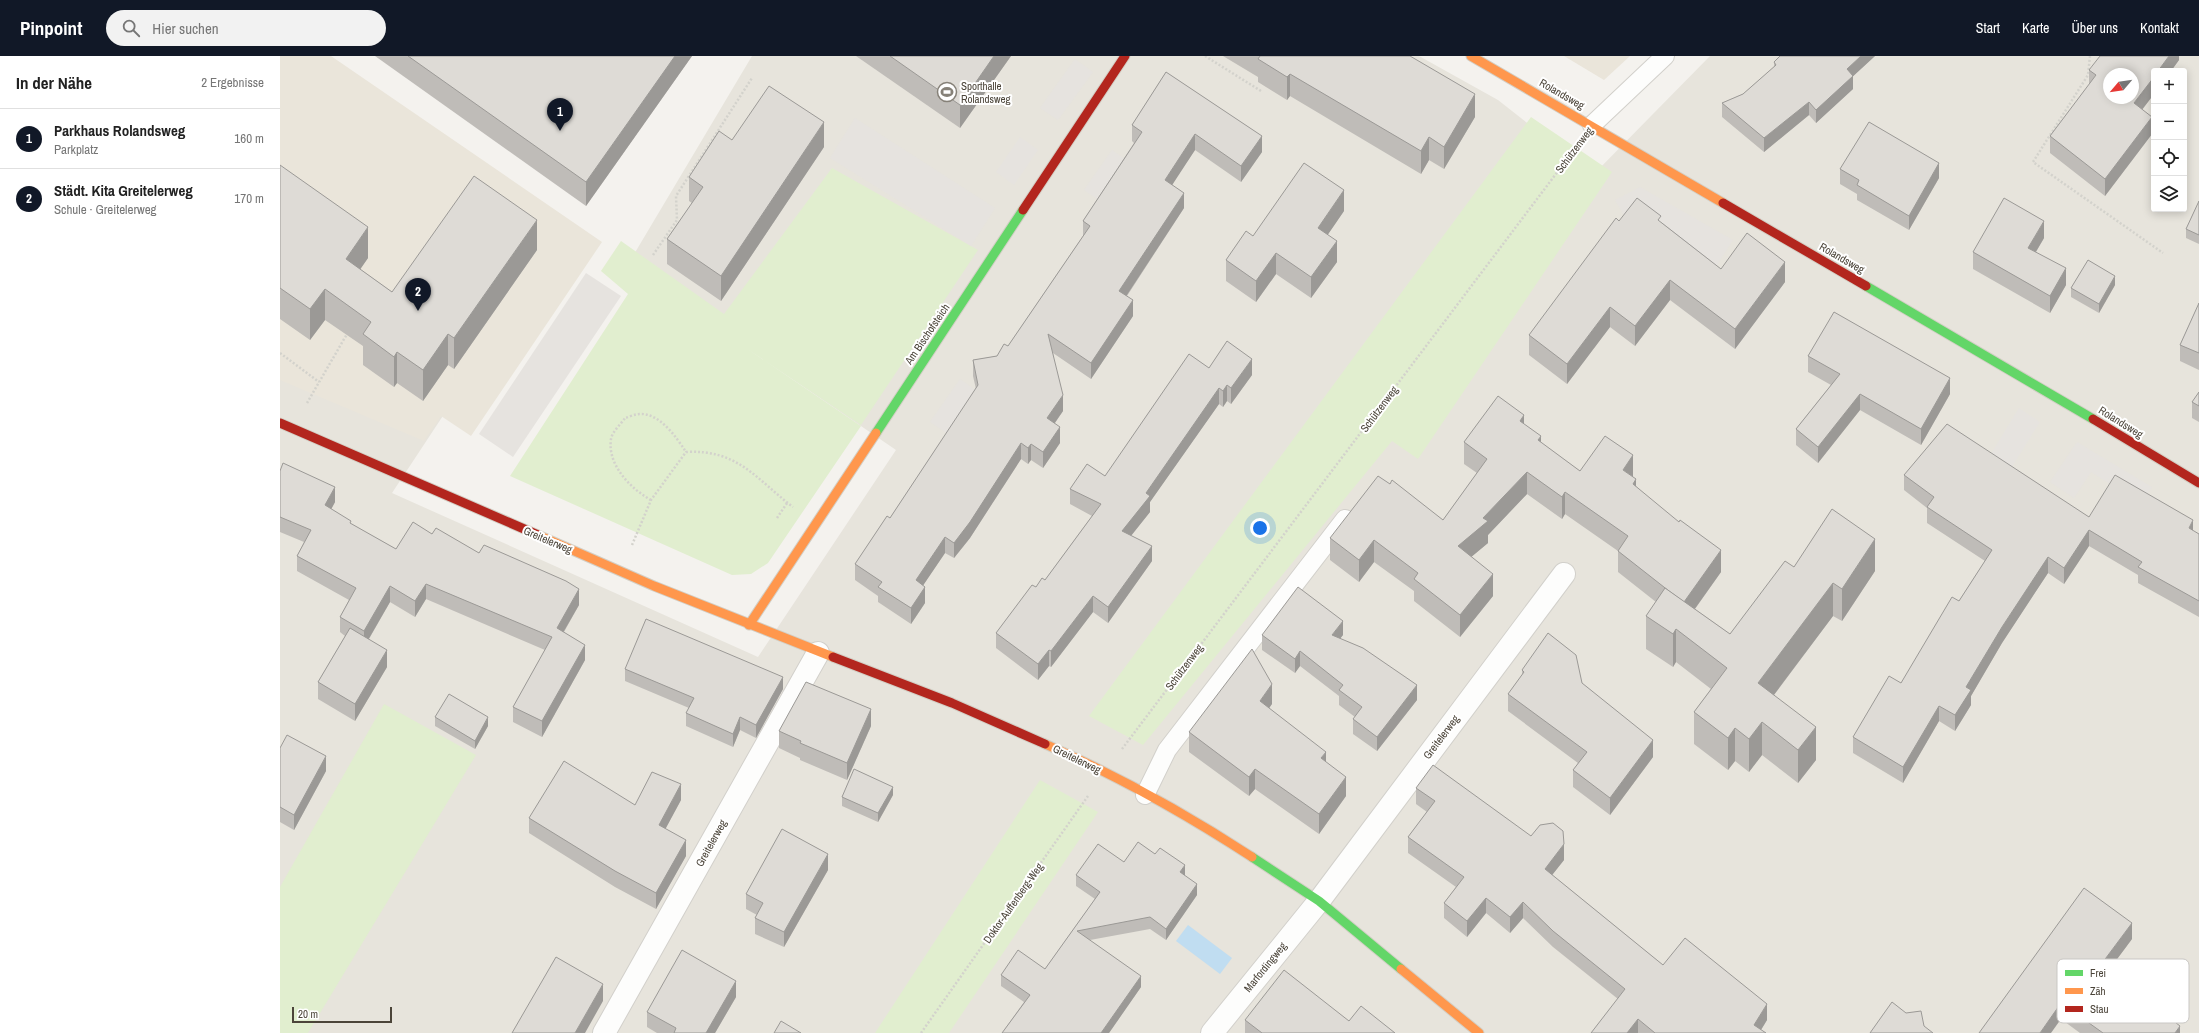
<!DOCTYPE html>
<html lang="de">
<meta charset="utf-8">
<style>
:root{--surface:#fff;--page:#f2f2f2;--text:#222;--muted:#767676;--line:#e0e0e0;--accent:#111827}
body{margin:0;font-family:"Archivo Narrow",sans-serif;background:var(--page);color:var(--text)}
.controls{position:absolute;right:12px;top:12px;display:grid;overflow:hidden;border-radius:4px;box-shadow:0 2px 10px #0003}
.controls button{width:36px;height:36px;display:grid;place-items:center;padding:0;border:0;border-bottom:1px solid var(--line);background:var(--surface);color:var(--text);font:20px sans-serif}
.compass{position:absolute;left:1823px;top:12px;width:36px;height:36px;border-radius:50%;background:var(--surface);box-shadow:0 2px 10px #0003;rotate:241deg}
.scale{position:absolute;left:12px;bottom:10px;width:100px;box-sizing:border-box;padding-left:4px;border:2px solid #4b4439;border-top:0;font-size:11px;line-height:14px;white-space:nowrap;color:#4b4439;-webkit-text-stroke:3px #fff;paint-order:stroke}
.you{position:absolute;left:980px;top:472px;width:14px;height:14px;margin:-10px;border:3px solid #fff;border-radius:50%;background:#1a73e8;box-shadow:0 0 0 6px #1a73e833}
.badge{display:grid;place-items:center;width:26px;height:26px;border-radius:50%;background:var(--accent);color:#fff;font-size:13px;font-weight:700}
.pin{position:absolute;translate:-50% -33px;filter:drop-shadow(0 1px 2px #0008)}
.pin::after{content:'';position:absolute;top:21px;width:14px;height:12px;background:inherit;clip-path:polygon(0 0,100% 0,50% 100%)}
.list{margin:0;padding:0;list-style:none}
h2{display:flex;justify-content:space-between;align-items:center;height:52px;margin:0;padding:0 16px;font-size:17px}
h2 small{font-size:13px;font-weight:400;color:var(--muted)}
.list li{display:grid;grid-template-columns:26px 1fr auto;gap:12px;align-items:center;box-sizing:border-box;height:60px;padding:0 16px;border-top:1px solid var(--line)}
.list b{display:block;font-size:15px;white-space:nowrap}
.list p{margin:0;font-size:13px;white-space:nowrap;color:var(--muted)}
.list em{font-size:13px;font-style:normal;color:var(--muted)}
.icon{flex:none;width:22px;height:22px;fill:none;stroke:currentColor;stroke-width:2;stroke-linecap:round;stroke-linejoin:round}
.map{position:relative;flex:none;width:1919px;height:977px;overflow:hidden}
header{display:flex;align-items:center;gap:24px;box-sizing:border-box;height:56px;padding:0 20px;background:var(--accent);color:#fff}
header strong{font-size:19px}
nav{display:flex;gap:22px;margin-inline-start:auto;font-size:14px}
.search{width:280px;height:36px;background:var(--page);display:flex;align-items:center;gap:10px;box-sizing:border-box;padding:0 14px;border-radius:22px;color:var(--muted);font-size:15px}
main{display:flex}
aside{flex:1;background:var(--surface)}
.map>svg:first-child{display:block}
.residential{fill:#e7e4dc;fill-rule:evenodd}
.education{fill:#eae5da}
.green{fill:#e1eecf}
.parking{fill:#e6e3df}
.water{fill:#c0ddf1}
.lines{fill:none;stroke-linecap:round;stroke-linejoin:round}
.lane-casing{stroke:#d2d0cb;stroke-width:20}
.street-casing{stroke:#d2d0cb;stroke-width:24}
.fast-casing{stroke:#d3cfc5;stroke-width:11}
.slow-casing{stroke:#d3cfc5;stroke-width:11}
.jam-casing{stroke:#d3cfc5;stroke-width:11}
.path{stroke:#d3d2cc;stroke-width:2.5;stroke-dasharray:2 2;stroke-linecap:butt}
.lane{stroke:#fdfdfc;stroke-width:18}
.street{stroke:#fdfdfc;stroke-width:22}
.fast{stroke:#63d668;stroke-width:9}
.slow{stroke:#ff974d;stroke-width:9}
.jam{stroke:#b3261e;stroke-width:9}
.wall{fill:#bfbcb8}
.shaded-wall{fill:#9b9996}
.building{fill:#dedbd6;stroke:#9b9996;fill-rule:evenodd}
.labels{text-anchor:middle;stroke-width:4;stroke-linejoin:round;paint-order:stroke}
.poi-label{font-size:11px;fill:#4b4439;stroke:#fff;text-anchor:start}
.street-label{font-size:11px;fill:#4b4439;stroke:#fff}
.key{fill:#fff;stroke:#c9c7c4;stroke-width:1}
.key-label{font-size:11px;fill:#4b4439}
</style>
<header>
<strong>Pinpoint</strong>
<div class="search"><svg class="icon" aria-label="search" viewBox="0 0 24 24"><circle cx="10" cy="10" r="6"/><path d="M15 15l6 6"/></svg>Hier suchen</div>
<nav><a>Start</a><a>Karte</a><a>Über uns</a><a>Kontakt</a></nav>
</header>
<main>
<aside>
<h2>In der Nähe<small>2 Ergebnisse</small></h2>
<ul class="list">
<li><span class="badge">1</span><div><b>Parkhaus Rolandsweg</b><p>Parkplatz</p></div><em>160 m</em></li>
<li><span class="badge">2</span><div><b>Städt. Kita Greitelerweg</b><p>Schule · Greitelerweg</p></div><em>170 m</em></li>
</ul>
</aside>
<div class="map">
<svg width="1919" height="977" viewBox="0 0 1919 977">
<rect width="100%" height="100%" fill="#f4f2ee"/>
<path class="residential" d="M0,0l285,175 -173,262 366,164 138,-207 -269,-184 125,-210h667l79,44 95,75 117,-119h489v977h-1919zM1874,15h30v138h-30zM1829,18h24v24h-24z"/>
<g class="education">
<polygon points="0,0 51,0 322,186 191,380 161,360 144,385 0,324"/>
<polygon points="1284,0 1350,0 1324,24"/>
</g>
<g class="green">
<polygon points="1251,61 1332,116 1138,403 1112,385 863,689 809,660"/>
<polygon points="552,112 698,194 581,369 466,292 581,370 488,507 471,518 452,519 230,420 348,238 321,215 341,185 444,258"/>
<polygon points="104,648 196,699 28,977 0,977 0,831"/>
<polygon points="760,724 818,756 669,977 595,977"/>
</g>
<g class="parking">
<polygon points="795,3 813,16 778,64 760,52"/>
<polygon points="575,62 715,152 691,190 550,102"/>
<polygon points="740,81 758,94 734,129 716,116"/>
<polygon points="832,94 851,107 823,147 804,134"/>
<polygon points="1360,131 1453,184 1435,212 1344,159 1335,144"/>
<polygon points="306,217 341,240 233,401 199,378"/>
<polygon points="680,323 697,335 668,378 650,366"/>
<polygon points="1739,352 1760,366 1730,414 1709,401"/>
<polygon points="1797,386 1872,431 1861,448 1811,416 1794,442 1770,426"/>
</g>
<polygon class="water" points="908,869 952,902 940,918 896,885"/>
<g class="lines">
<g class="lane-casing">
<g id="lane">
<polyline points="1312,69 1385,0"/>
<polyline points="865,739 887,694 1065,463"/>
</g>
</g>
<g class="street-casing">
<g id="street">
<polyline points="324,977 538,597"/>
<polyline points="932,977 1039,845 1284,518"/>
</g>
</g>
<g class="fast-casing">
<g id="fast">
<polyline points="1586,230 1813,363"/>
<polyline points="596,377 743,154"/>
<polyline points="972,801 1039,845 1121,913"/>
</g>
</g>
<g class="slow-casing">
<g id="slow">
<polyline points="1191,0 1443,147"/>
<polyline points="258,479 374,530 553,601"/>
<polyline points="469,569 596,377"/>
<path d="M765,688c71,31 141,70 207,113"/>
<polyline points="1121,913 1199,977"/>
</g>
</g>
<g class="jam-casing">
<g id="jam">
<polyline points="1443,147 1586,230"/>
<polyline points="743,154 845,0"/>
<polyline points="1813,363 1919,427"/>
<polyline points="0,367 258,479"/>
<polyline points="553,601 672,647 765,688"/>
</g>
</g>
<g class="path">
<polyline points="925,0 981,35"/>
<polyline points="1810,0 1808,19 1753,106 1883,197"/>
<polyline points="373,199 397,164 396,140 472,22"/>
<polyline points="0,297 39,326"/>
<polyline points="27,347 67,278"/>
<path d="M371,444c-20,-11 -44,-35 -40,-61 1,-7 10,-15 14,-21 4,-1 10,-4 15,-4 20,-1 37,24 46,38"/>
<polyline points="497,462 507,447"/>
<path d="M352,489l19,-45 35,-48c52,-3 70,27 107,55"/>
<polyline points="842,693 1294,94"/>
<polyline points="641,977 808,740"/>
</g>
<use href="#lane" class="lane"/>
<use href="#street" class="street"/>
<use href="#fast" class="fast"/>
<use href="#slow" class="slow"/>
<use href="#jam" class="jam"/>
</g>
<g class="wall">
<polygon points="95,0 412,0 306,150"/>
<polygon points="576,0 731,0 680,72"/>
<polygon points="943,0 1130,0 1195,61 1164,113 1149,104 1141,118 1010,40 1007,44 978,26 978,21"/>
<polygon points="1500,0 1595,0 1573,20 1573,33 1536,67 1529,59 1484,96 1442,61 1442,47 1463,38 1494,11 1494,6"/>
<polygon points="1899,0 1899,4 1891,15 1874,15 1874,38 1862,54 1872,78 1825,140 1770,97 1770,80 1809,29 1809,14"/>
<polygon points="886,16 982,96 961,126 915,94 892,128 904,152 847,240 853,260 811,323 773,297 783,355 775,367 780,387 763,412 751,404 748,408 741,403 690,482 674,502 665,497 643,529 645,547 631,568 598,546 598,540 575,524 575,508 610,462 696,333 693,320 693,304 717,300 728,290 803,180 803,165 854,87 852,85 852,69"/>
<polygon points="452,84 544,91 441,245 387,208 387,183 412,147 409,145 409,121"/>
<polygon points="0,109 88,202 80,213 112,236 257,194 174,313 168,309 143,345 117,327 114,331 83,309 83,290 45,264 30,284 0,263"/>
<polygon points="1560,113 1659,122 1629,174 1577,144 1577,138 1560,128"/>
<polygon points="1919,145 1919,188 1906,182 1906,173"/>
<polygon points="1064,155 1048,178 1057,206 1031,242 996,218 976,246 946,225 946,204 973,180"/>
<polygon points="1339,165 1381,166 1441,213 1505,226 1455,293 1390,244 1355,290 1330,271 1287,328 1249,299 1249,279"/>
<polygon points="1764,182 1756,196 1786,229 1770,257 1693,213 1693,196"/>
<polygon points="1835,229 1819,257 1791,241 1791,232"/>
<polygon points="1919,247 1919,314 1900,305 1900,289"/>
<polygon points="1528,300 1670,338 1641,389 1580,354 1538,407 1516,389 1516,373 1551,329 1528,316"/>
<polygon points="929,312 972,319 951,348 947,345 943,351 939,348 870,446 870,456 851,480 872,505 828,567 813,556 771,611 769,610 758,624 716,592 716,577 756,531 765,524 812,460 790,448 790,433 825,420"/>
<polygon points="1919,336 1919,366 1912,362 1912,346"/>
<polygon points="1244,368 1261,387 1300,415 1353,421 1356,430 1441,516 1415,553 1450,578 1514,511 1595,515 1562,565 1553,560 1494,639 1536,704 1518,727 1482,699 1469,716 1455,705 1448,714 1414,688 1414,656 1431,633 1396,606 1393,611 1366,593 1366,560 1376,546 1338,516 1338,495 1285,458 1282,463 1247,438 1208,479 1208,487 1191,501 1213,540 1180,581 1134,545 1134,535 1094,506 1079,526 1050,504 1050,482 1110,428 1163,464 1197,417 1184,408 1184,386"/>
<polygon points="0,415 55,446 51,453 71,468 116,493 152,478 199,497 299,549 284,576 305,604 262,681 233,666 233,651 265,594 146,543 135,561 110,546 89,583 107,611 75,665 38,643 38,626 65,580 60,576 60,561 69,544 17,515 17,500 24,486 0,476"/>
<polygon points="1624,419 1809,461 1913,475 1919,478 1919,561 1858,527 1858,519 1809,490 1784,528 1768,517 1722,587 1691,640 1691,649 1675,675 1659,665 1623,727 1573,697 1573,681 1621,627 1679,545 1705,505 1647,467 1647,452 1624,434"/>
<polygon points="982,579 1063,579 1060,582 1137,644 1097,695 1073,678 1073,663 1075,661 1059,649 1059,640 1020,610 1015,617 982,594"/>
<polygon points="345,613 503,633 476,682 460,674 453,691 406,670 406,657 409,652 345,625"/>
<polygon points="1242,614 1302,627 1373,701 1330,759 1293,731 1293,714 1298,707 1228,655 1228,638 1242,619"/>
<polygon points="992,648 989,652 1046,706 1066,740 1039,778 975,733 969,740 909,696 909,676"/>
<polygon points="155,661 208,670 195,693 155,670"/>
<polygon points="591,670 567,724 520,704 520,702 499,692 499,675"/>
<polygon points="0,692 46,715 14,774 0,766"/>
<polygon points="1136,732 1251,780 1284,804 1272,819 1383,909 1487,964 1481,974 1486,977 1311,977 1338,943 1273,891 1243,862 1230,877 1206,857 1187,881 1164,862 1164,847 1176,831 1128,797 1128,781 1147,756 1136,748"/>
<polygon points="613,739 598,766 562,750 562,741"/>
<polygon points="401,744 385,773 406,800 376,853 335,831 249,777 249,762 355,749"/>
<polygon points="844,806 905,820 917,839 886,884 870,873 810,884 861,931 829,977 722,977 744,946 721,930 721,919 765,913 815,843 796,830 796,819"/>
<polygon points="548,814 504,891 475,878 475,862 477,859 466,853 466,838"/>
<polygon points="1852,883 1819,927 1868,963 1900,977 1800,977 1781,963 1699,977"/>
<polygon points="456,941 435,977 377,977 367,971 367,956"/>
<polygon points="965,964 1069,965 1115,977 965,977"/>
</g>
<g class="shaded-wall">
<polygon points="395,0 412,0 306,150 306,126"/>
<polygon points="714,0 731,0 680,72 680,49"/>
<polygon points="1581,0 1595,0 1569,24 1573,20 1573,33 1536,67 1536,54 1567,13"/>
<polygon points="1889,0 1899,0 1899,4 1891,15 1878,15"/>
<polygon points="1010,18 1010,40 1007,44 1007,21"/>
<polygon points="1874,21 1874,38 1854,64 1854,47"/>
<polygon points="1195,38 1195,61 1164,113 1164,91"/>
<polygon points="1529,46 1529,59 1484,96 1484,82"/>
<polygon points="1872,61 1872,78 1825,140 1825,123"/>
<polygon points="544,66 544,91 441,245 441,220"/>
<polygon points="915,78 915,94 885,140 885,124"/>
<polygon points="982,80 982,96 961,126 961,110"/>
<polygon points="1149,81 1149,104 1141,118 1141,95"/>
<polygon points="1659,107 1659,122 1629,174 1629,160"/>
<polygon points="1064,134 1064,155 1038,193 1038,172"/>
<polygon points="904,137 904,152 839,251 839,235"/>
<polygon points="257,164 257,194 174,313 174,282"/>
<polygon points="1764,165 1764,182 1748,209 1748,192"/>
<polygon points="88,171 88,202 66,234 66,203"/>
<polygon points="1057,185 1057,206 1031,242 1031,221"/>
<polygon points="996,197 996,218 976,246 976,225"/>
<polygon points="1505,206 1505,226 1455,293 1455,273"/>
<polygon points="1786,212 1786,229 1770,257 1770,240"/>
<polygon points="1835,220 1835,229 1819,257 1819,248"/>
<polygon points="1390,224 1390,244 1355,290 1355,270"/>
<polygon points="45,233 45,264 30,284 30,253"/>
<polygon points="853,244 853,260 811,323 811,307"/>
<polygon points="1330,251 1330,271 1287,328 1287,308"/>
<polygon points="168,278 168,309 143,345 143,314"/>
<polygon points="117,296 117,327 114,331 114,301"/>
<polygon points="972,303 972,319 951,348 951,332"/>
<polygon points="1670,322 1670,338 1641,389 1641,373"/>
<polygon points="947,329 947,345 943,351 943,335"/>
<polygon points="939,332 939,348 870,446 870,456 842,491 842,475 866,437"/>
<polygon points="1580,338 1580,354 1538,407 1538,391"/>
<polygon points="783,339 783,355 767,378 767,362"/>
<polygon points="1244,359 1244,381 1240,365"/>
<polygon points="780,371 780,387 763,412 763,396"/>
<polygon points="1261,380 1261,402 1258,384"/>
<polygon points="741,387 741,403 690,482 674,502 674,487"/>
<polygon points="751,388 751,404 748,408 748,392"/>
<polygon points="1353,399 1353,421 1343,414"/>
<polygon points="1247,416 1247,438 1208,479 1208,487 1178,512 1178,490 1203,462"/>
<polygon points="1356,423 1356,445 1353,428"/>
<polygon points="55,431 55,446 45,465 45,449"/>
<polygon points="1285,436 1285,458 1282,463 1282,441"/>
<polygon points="1913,464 1913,480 1909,472"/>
<polygon points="1809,474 1809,490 1784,528 1784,512"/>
<polygon points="665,481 665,497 636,540 636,524"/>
<polygon points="1595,483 1595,515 1562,565 1562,533"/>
<polygon points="1094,484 1094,506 1079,526 1079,504"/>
<polygon points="872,490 872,505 828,567 828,551"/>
<polygon points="1441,494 1441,516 1404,568 1404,546"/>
<polygon points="1768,501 1768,517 1722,587 1691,640 1691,649 1675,675 1675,659 1686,631 1722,571"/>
<polygon points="1213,518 1213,540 1180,581 1180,559"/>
<polygon points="1553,527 1553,560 1478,660 1478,627"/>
<polygon points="146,528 146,543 135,561 135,545"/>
<polygon points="110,530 110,546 84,591 84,575"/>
<polygon points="645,531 645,547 631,568 631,552"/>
<polygon points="299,533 299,549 277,587 277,572"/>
<polygon points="813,540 813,556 771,611 771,595"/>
<polygon points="1063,565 1063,579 1052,593 1052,579"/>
<polygon points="1396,573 1396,606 1393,611 1393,578"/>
<polygon points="305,589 305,604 262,681 262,665"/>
<polygon points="107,594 107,611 75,665 75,648"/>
<polygon points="769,594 769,610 758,624 758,608"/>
<polygon points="1020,595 1020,610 1015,617 1015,603"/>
<polygon points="503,621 503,633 476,682 476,669"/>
<polygon points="992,628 992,648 980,665 980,645"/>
<polygon points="1137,629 1137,644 1097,695 1097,681"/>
<polygon points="1659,650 1659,665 1623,727 1623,711"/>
<polygon points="591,653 591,670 567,724 567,707"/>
<polygon points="208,661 208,670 195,693 195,685"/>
<polygon points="460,661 460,674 453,691 453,678"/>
<polygon points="1482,666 1482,699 1469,716 1469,683"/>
<polygon points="1536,671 1536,704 1518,727 1518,694"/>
<polygon points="1455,672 1455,705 1448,714 1448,682"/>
<polygon points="1373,684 1373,701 1330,759 1330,742"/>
<polygon points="1046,696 1046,716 1041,702"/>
<polygon points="46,700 46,715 14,774 14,759"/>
<polygon points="975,713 975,733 969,740 969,721"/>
<polygon points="1066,721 1066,740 1039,778 1039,758"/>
<polygon points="401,728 401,744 379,785 379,769"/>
<polygon points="613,731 613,739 598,766 598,757"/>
<polygon points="406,784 406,800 376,853 376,837"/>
<polygon points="1284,788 1284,804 1265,828 1265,813"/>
<polygon points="548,798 548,814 504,891 504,876"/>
<polygon points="905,809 905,821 900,816"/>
<polygon points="917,828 917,839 886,884 886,873"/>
<polygon points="1206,842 1206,857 1187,881 1187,865"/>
<polygon points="1243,846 1243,862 1230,877 1230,861"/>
<polygon points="1852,867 1852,883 1811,938 1811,922"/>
<polygon points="861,920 861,931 829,977 821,977"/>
<polygon points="456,925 456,941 435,977 426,977"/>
<polygon points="323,928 323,945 305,977 295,977"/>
<polygon points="1781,947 1781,963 1771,977 1760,977"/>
<polygon points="1487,948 1487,964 1479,977 1474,969"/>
<polygon points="1358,963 1358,977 1347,977"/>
<polygon points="1900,970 1900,977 1895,977"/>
</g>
<g class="building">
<polygon points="128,0 395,0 306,126"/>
<polygon points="610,0 714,0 680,49"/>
<polygon points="980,0 1130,0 1195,38 1164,91 1149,81 1141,95 1010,18 1007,21 978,3"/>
<polygon points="1500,0 1581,0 1567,13 1573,20 1536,54 1529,46 1484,82 1442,47 1463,38 1496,9 1494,6"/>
<path d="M1820,0h69l-11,15h-4v6l-20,26 18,14 -47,62 -55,-43 46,-61 -7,-5zM1829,18h24v24h-24z"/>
<polygon points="886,16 982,80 961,110 915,78 885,124 904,137 839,235 853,244 811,307 768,278 783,339 767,362 780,371 763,396 751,388 748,392 741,387 690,466 674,487 665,481 636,524 645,531 631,552 598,531 602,526 575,508 607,460 610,462 698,329 693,304 717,300 724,288 728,290 810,170 803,165 862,76 852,69"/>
<polygon points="489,30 544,66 441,220 387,183 423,131 409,121 439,75 452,84"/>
<polygon points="1589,66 1659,107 1629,160 1577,129 1579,124 1560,113"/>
<polygon points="1024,107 1064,134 1038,172 1057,185 1031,221 996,197 976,225 946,204 966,175 973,180"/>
<polygon points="0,109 88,171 66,203 112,236 194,120 257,164 174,282 168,278 143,314 117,296 114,301 83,278 91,266 45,233 30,253 0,232"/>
<polygon points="1357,142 1381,160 1378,164 1441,213 1467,177 1505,206 1455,273 1390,224 1355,270 1330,251 1287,308 1249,279 1336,162 1339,165"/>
<polygon points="1724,142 1764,165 1748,192 1786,212 1770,240 1693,196"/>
<polygon points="1919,145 1919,179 1906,173"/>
<polygon points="1808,204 1835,220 1819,248 1791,232"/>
<polygon points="1919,247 1919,297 1900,289"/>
<polygon points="1554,256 1670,322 1641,373 1580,338 1538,391 1516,373 1560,318 1528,300"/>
<polygon points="947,285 972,303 951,332 947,329 943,335 939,332 866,437 870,440 842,475 872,490 828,551 813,540 771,595 769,594 758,608 716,577 752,529 756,531 762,522 765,524 821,448 790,433 807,408 825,420 909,298 929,312"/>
<polygon points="1919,336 1919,350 1912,346"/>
<polygon points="1218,340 1244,359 1240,365 1261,380 1258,384 1300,415 1325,380 1353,399 1343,414 1356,423 1353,428 1399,466 1400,464 1441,494 1404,546 1389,535 1338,495 1348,480 1285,436 1282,441 1247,416 1203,462 1208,465 1178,490 1213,518 1180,559 1134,523 1138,517 1094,484 1079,504 1050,482 1098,420 1110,428 1112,424 1163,464 1207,403 1184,386"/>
<polygon points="1667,368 1809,461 1835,419 1913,464 1909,472 1919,478 1919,545 1858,511 1862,506 1809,474 1784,512 1768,501 1722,571 1686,631 1691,634 1675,659 1659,650 1623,711 1573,681 1609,620 1621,627 1672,541 1679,545 1712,494 1647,451 1654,441 1624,419"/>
<polygon points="3,407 55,431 45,449 71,465 70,467 116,493 133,466 152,478 156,472 199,497 204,489 286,525 299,533 277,572 305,589 262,665 233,651 272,581 146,528 135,545 110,530 84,575 60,561 76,532 17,500 31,474 0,461 0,415"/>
<polygon points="1552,453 1595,483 1562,533 1553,527 1478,627 1536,671 1518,694 1482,666 1469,683 1455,672 1448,682 1414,656 1447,612 1396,573 1393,578 1366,560 1385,532 1450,578 1505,505 1514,511"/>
<polygon points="1018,531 1063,565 1052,579 1083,592 1137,629 1097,681 1073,663 1082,651 1059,634 1063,629 1020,595 1015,603 982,579"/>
<polygon points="366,563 503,621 476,669 460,661 453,678 406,657 414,642 345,613"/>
<polygon points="70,572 107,594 75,648 38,626"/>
<polygon points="1268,577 1296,599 1302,627 1373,684 1330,742 1293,714 1307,696 1228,638 1244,616 1242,614"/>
<polygon points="972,593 992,628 980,645 1046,696 1041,702 1066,721 1039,758 975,713 969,721 909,676"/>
<polygon points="526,626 591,653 567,707 520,687 521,685 499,675"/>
<polygon points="169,638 208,661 195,685 155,661"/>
<polygon points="7,679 46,700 14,759 0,751 0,692"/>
<polygon points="284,705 355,749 372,716 401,728 379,769 406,784 376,837 335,815 249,762"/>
<polygon points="1153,709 1251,780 1260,769 1273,767 1283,775 1284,788 1265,813 1383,909 1405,882 1487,948 1474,969 1486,977 1375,977 1358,963 1347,977 1311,977 1345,933 1273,875 1243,846 1230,861 1206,842 1187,865 1164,847 1184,821 1128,781 1155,745 1136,732"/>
<polygon points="574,713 613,731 598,757 562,741"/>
<polygon points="502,773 548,798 504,876 475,862 483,847 466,838"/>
<polygon points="858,786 875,798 880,792 905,809 900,816 917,828 886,873 870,861 797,875 861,920 821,977 722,977 750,939 721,919 738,894 765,913 820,836 796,819 818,788 844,806"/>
<polygon points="1804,832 1852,867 1811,922 1868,963 1877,952 1900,970 1895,977 1823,977 1781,947 1760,977 1699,977"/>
<polygon points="402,894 456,925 426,977 394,977 396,972 367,956"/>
<polygon points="276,901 323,928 295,977 232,977"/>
<polygon points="1004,914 1069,965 1081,950 1115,977 982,977 965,964"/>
<polygon points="1612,946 1626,957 1641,955 1644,970 1653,977 1590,977"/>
<polygon points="501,965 521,977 494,977"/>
</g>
<defs>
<g id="stadium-ring" transform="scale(1)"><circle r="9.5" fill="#fff" stroke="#868178" stroke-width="1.5"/><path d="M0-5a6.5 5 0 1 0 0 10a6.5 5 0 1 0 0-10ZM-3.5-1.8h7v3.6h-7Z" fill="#868178"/></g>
</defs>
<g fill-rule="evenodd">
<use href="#stadium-ring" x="667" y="36"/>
</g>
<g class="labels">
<g class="poi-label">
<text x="681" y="34">Sporthalle<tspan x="681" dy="13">Rolandsweg</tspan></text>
</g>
<g class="street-label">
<text transform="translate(1282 38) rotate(30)" y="4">Rolandsweg</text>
<text transform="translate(1294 94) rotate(-53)" y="4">Schützenweg</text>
<text transform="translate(1562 202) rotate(30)" y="4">Rolandsweg</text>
<text transform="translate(647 278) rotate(-56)" y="4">Am Bischofsteich</text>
<text transform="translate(1099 353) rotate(-53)" y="4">Schützenweg</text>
<text transform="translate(1841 366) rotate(32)" y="4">Rolandsweg</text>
<text transform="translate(268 484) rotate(23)" y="4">Greitelerweg</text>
<text transform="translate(904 611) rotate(-53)" y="4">Schützenweg</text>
<text transform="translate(1161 681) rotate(-53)" y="4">Greitelerweg</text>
<text transform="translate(797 703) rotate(26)" y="4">Greitelerweg</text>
<text transform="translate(431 787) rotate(-61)" y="4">Greitelerweg</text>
<text transform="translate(733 847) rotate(-55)" y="4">Doktor-Auffenberg-Weg</text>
<text transform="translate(985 911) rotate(-51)" y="4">Marfordingweg</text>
</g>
</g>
<rect x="1777" y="903" width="132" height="64" rx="6" class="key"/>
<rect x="1785" y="914" width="18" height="6" fill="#63d668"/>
<rect x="1785" y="932" width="18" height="6" fill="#ff974d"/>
<rect x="1785" y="950" width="18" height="6" fill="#b3261e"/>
<g class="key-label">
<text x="1810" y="921">Frei</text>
<text x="1810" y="939">Zäh</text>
<text x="1810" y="957">Stau</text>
</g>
</svg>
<div class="controls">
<button>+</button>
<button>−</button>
<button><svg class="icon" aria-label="locate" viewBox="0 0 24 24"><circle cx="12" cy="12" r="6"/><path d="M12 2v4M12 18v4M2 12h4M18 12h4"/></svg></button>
<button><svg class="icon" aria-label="layers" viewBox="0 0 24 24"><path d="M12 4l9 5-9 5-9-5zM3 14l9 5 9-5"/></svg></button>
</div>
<svg class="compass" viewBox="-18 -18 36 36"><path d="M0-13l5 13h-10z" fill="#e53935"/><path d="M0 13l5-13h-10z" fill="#767676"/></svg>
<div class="scale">20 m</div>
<div class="you"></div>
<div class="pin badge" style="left:280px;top:75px">1</div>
<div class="pin badge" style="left:138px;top:255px">2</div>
</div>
</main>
